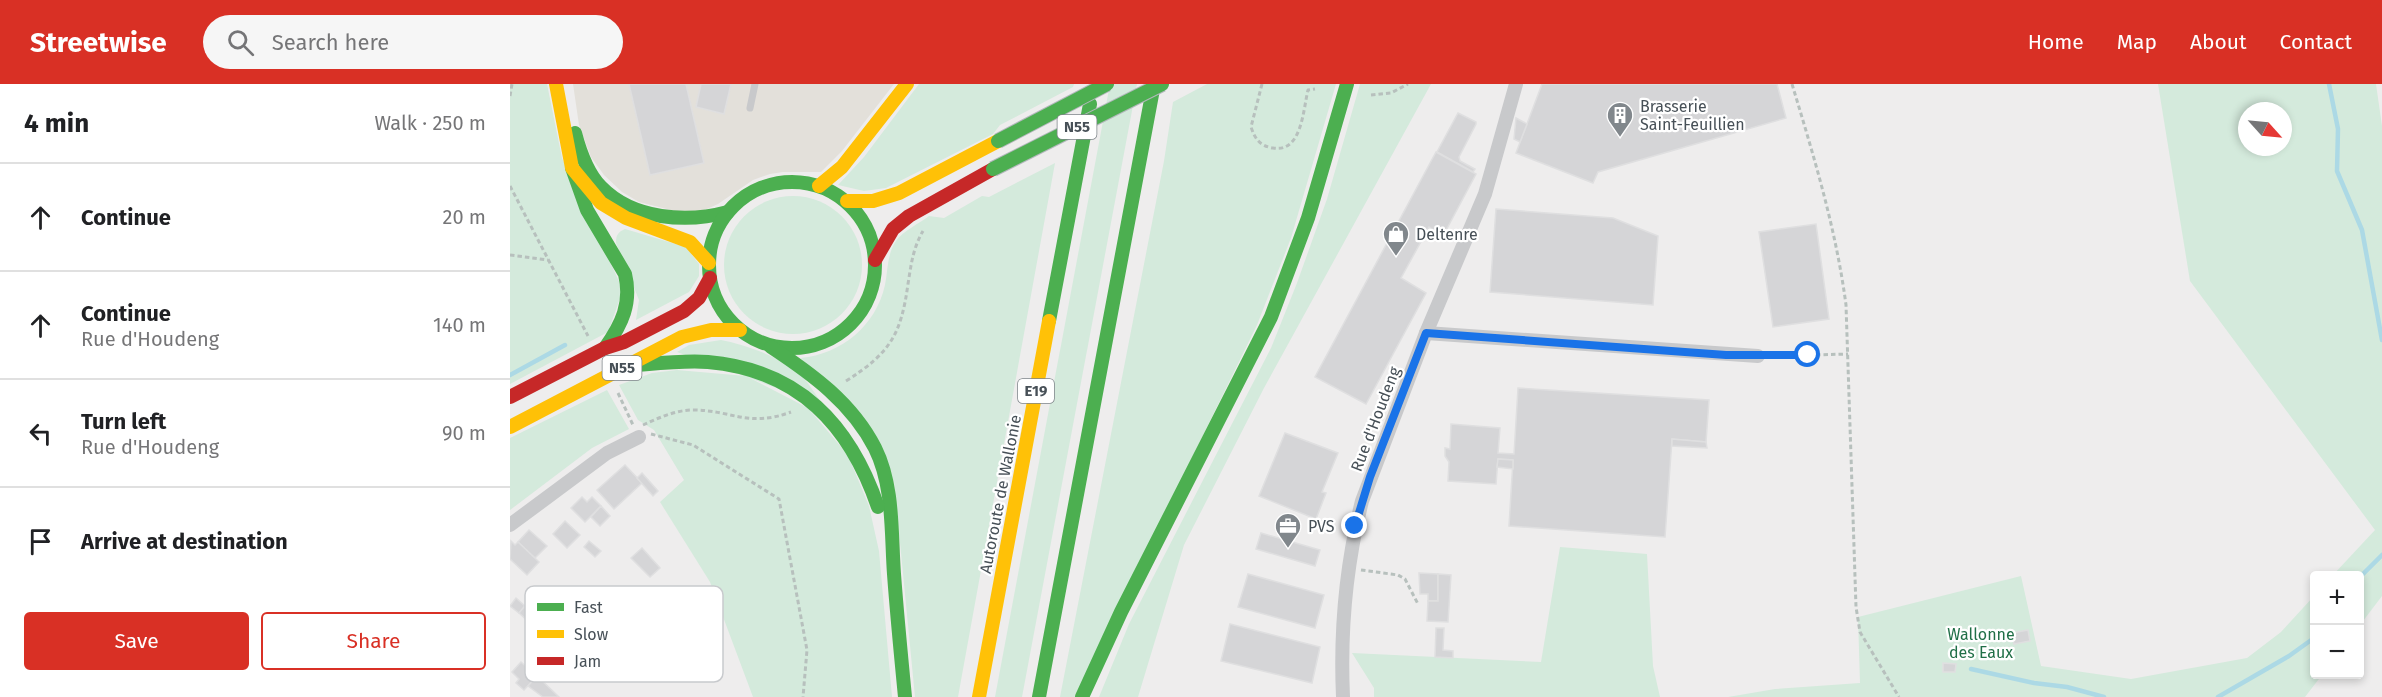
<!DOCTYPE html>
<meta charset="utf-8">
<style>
:root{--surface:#fff;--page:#f6f6f6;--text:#202124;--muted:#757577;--line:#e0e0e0;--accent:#d93025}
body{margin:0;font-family:"Fira Sans",sans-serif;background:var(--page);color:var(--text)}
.controls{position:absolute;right:18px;bottom:18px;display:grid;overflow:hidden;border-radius:6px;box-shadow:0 3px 9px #0003}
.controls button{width:54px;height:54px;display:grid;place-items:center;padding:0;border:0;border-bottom:2px solid var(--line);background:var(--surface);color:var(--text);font:30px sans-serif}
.compass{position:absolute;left:1728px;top:18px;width:54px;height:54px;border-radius:50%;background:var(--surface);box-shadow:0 3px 9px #0003;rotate:117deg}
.stop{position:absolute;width:18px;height:18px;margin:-14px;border:4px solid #1a73e8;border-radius:50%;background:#fff}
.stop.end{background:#1a73e8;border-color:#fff;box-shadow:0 2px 6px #0008}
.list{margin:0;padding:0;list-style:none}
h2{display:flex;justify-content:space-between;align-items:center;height:78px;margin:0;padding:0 24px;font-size:26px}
h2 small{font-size:20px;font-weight:400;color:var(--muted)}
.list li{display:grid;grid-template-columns:39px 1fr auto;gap:18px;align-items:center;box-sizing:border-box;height:108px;padding:0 24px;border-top:2px solid var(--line)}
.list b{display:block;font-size:22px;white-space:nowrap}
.list p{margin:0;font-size:20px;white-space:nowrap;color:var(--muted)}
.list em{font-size:20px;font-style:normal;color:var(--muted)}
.actions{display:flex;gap:12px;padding:18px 24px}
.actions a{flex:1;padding:14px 0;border:2px solid var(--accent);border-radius:6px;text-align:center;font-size:21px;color:var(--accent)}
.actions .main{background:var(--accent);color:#fff}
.icon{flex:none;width:33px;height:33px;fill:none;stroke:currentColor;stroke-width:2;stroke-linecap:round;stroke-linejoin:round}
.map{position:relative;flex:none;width:1872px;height:613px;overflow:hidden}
header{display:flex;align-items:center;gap:36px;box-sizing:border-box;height:84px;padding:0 30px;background:var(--accent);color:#fff}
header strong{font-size:28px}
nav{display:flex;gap:33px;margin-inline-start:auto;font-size:21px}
.search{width:420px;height:54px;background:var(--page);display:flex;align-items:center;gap:15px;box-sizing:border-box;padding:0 21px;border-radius:33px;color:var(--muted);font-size:22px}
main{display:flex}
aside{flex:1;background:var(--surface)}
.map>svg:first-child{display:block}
.commercial{fill:#e3e0da}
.green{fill:#d4eadc;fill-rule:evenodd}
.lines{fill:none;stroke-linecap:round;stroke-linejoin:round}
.stream{stroke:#acd9e5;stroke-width:4.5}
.building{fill:#d5d5d7;stroke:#dfdfe0;stroke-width:1.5}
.path{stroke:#b7c0bd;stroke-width:3;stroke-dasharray:4.5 3;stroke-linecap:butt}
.lane{stroke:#c8c9cb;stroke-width:7}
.street{stroke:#c8c9cb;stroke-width:14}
.fast{stroke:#4caf50;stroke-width:14}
.slow{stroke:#ffc107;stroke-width:14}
.jam{stroke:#c62828;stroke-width:14}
.fast-bridge-casing{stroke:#b3b7bc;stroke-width:16;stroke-linecap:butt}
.fast-bridge{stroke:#4caf50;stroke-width:14}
.route{stroke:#1a73e8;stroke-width:8}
.labels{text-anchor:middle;stroke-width:4.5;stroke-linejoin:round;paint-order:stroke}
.shield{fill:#fff;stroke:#7e8489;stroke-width:1.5}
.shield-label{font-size:15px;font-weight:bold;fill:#475057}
.poi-label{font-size:16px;fill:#475057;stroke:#fff;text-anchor:start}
.street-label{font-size:16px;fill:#475057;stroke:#fff}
.park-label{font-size:16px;fill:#206f47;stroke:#fff}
.key{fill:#fff;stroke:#c8cacd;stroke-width:1.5}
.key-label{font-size:16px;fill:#475057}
</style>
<header>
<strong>Streetwise</strong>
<div class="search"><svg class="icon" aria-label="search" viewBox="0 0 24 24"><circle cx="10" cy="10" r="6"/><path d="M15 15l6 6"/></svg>Search here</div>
<nav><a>Home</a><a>Map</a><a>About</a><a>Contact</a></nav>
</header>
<main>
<aside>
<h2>4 min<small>Walk · 250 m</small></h2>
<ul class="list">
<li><svg class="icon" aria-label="ahead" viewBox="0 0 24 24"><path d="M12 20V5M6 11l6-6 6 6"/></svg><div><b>Continue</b></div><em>20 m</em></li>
<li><svg class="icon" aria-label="ahead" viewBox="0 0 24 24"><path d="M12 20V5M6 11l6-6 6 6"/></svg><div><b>Continue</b><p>Rue d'Houdeng</p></div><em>140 m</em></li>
<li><svg class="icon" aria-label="left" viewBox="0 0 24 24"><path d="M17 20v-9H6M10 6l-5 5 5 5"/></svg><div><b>Turn left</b><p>Rue d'Houdeng</p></div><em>90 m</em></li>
<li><svg class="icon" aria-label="arrive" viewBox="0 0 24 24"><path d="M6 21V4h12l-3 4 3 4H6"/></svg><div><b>Arrive at destination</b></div></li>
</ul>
<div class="actions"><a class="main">Save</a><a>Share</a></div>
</aside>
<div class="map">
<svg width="1872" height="613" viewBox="0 0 1872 613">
<rect width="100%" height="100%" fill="#eeeded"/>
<polygon class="commercial" points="63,0 384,0 332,67 311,88 273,88 260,90 243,96 208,120 190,128 169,128 129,118 112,108 94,91 81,73 69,41"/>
<g class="green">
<polygon points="0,0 37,0 52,74 113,206 98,248 0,300"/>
<polygon points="409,0 564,0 563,3 490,41 483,50 376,104 354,107 328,101 354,73"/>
<polygon points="600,0 627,0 512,613 485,613"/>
<polygon points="697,0 826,0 781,154 747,241 565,613 550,613 654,77 663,18"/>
<polygon points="850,0 921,0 754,304 674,461 628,613 589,613 619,540 761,264 787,199 817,115"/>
<path d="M1648,0h218l6,42v470l-22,29v-49l-27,-1 42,-45 -185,-249zM1737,27h36v36h-36z"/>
<path d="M545,79l-97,534h-43l-21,-216 -93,-123c40,-4 75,-32 84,-73 3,-15 2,-31 11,-44 7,-10 24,-18 33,-25l15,2 38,-22 7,1z"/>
<circle cx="283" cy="181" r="69"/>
<path d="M115,145l61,18 13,17v12l-10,16 -53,28 3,-20 -23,-57c0,-8 2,-11 9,-14z"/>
<path d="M211,256c22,4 59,17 77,32 10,9 17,23 26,33l-147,-53 12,-7z"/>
<polygon points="167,286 236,292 298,324 338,371 359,422 369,467 382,613 243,613 200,498 150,418 174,396 144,346 128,336 109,301 142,289"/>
<polygon points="97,306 119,345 82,364 0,426 0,354"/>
<polygon points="1050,463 1137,470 1143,582 1150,613 864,613 864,604 842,569 1031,578"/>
<polygon points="1511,492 1531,582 1621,595 1737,574 1771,548 1804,512 1804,590 1812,591 1795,613 1218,613 1265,605 1350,599 1348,533"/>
</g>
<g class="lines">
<g class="stream">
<polyline points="1819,0 1828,45 1827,87 1852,146 1872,256"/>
<polyline points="0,291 55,261"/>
<polyline points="1850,493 1872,471"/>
<polyline points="1461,585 1524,599 1557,603 1594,613"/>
<polyline points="1708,613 1779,572 1804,554"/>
</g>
</g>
<g class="building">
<polygon points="119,0 176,0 194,79 140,91"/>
<polygon points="191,0 221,0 214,30 186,23"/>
<polygon points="1032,0 1267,0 1276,34 1088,88 1083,99 1006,69"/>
<polygon points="948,29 966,38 966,40 949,73 950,77 965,85 963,88 927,68"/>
<polygon points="1006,34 1017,40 1010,58 1004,55"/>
<polygon points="926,68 966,90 933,152 919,143 891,194 916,209 856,320 805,293"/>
<polygon points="986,125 1103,134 1148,152 1143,221 980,208"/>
<polygon points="1306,140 1319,235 1263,243 1249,148"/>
<polygon points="1008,304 1199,316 1196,358 1162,355 1155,453 999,442 1003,376 988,375 986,400 938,397 939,378 935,372 935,364 940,365 941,340 990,344 988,369 1004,370"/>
<polygon points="775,349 828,369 812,408 816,409 806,435 749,412"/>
<polygon points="1162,355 1196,358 1197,364 1162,362"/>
<polygon points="988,375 1003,376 1003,385 987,383"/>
<polygon points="115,381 132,399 104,425 87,406"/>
<polygon points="132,389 148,407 143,412 127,394"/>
<polygon points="72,413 77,418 82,413 91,422 75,438 61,424"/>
<polygon points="91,422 100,432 90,442 81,433"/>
<polygon points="55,437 70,451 57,464 43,450"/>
<polygon points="19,446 37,462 25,474 8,458"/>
<polygon points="751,449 810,466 805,482 746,465"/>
<polygon points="1,457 5,461 8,458 29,478 17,491 0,475"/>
<polygon points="79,457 91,467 85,473 74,463"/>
<polygon points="132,464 150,484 140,493 121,474"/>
<polygon points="909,489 928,490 928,517 918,517 918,510 910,510"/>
<polygon points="738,490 814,511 805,544 728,523"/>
<polygon points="928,490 941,491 938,538 917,537 918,517 928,517"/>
<polygon points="6,514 15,522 9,529 0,522"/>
<polygon points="14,523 30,536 24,543 9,529"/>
<polygon points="720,540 810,563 802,599 711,577"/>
<polygon points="926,544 934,544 933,566 943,567 943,574 925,573"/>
<polygon points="1518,546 1520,557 1504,560 1502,549"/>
<polygon points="11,578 27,592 14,606 6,599 9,595 2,588"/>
<polygon points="1433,579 1446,580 1445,588 1433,588"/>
<polygon points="27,592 49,613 33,613 18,602"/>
</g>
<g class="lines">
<g class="path">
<path d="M752,0l-11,43c4,12 9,19 22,21 29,5 30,-38 35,-58l7,-1"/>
<path d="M1282,0c22,73 44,145 54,221l10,302 4,25 39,65"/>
<polyline points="861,11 881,9 898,0"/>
<polyline points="0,12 2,0"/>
<polyline points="0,102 78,252"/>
<polyline points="0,171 38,176"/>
<polyline points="1261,272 1338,270"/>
<path d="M336,297c44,-28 55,-46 62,-97 3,-19 5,-36 15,-53"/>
<polyline points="108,309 123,341"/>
<path d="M133,341c16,-7 32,-15 50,-15 39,0 55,18 98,2"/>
<polyline points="141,350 183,361 269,415 297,566 293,613"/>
<polyline points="851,486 888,491 895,495 908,520"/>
</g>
<polyline class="lane" points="240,24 245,0"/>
<g class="street">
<polyline points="916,249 1248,272"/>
<polyline points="0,441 97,369 129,353"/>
<path d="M833,613c-3,-66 3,-132 19,-196l64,-168 59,-139 31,-110"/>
</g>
<g class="fast">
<path d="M65,49c5,19 12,40 26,54 32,33 86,36 127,25"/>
<path d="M62,84l15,42 38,64c7,29 -3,50 -20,74"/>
<circle cx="282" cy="181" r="83"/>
<polyline points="539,237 580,20"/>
<path d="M261,263c41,27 81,56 104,101 19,38 16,85 19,126 3,41 7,82 11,123"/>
<path d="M116,282c27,-2 55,-6 82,-4 91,8 142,63 170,145"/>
<polyline points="529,613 644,0"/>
<polyline points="572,613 611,528 761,233 798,134 837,0"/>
</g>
<g class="slow">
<polyline points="46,0 62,84 91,119 116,134 180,158 199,179"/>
<polyline points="309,102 332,83 397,0"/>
<polyline points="337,117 363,117 389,109 488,57"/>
<polyline points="0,343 172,253 201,246 230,246"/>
<polyline points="469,613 539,237"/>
</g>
<g class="jam">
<polyline points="365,176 383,145 399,132 483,85"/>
<polyline points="0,313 95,264 114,258 174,227 189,214 200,194"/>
</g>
<g class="fast-bridge-casing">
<g id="fast-bridge">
<polyline points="488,57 597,0"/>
<polyline points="483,85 652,0"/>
</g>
</g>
<use href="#fast-bridge" class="fast-bridge"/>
</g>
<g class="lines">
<polyline class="route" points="845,442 860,393 916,249 1216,271 1298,271"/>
</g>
<defs>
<g id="building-pin" transform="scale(1.35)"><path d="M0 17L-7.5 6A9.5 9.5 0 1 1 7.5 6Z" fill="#81878c" stroke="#fff"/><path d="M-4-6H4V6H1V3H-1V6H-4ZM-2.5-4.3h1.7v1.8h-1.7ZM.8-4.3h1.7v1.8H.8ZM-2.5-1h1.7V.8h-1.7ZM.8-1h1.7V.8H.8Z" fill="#fff"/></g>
<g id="shop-pin" transform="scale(1.35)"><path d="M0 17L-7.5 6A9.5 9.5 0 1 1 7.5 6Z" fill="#81878c" stroke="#fff"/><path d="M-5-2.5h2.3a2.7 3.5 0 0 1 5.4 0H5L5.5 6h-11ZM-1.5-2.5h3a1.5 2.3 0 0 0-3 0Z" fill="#fff"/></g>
<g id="office-pin" transform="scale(1.35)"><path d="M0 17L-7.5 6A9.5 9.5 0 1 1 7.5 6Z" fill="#81878c" stroke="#fff"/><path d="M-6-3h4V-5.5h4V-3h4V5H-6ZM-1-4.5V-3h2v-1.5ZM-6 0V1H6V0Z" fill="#fff"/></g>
</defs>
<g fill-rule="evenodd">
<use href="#building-pin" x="1110" y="31"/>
<use href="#shop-pin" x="886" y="150"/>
<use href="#office-pin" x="778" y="442"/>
</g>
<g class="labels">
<g class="shield">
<rect x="547.5" y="31" width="39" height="24" rx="4.5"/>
<rect x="92.5" y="272" width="39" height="24" rx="4.5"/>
<rect x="508" y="295" width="36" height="24" rx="4.5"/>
</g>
<g class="shield-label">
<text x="567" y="48">N55</text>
<text x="112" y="289">N55</text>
<text x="526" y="312">E19</text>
</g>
<g class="poi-label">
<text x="1130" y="28">Brasserie<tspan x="1130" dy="18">Saint-Feuillien</tspan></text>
<text x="906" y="156">Deltenre</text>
<text x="798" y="448">PVS</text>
</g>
<g class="street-label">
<text transform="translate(865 335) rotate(-69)" y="6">Rue d'Houdeng</text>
<text transform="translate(490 410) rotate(-79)" y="6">Autoroute de Wallonie</text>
</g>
<g class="park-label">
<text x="1471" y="556">Wallonne<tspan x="1471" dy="18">des Eaux</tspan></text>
</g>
</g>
<rect x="15" y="502" width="198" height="96" rx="9" class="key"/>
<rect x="27" y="519" width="27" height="8" fill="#4caf50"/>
<rect x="27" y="546" width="27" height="8" fill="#ffc107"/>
<rect x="27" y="573" width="27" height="8" fill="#c62828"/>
<g class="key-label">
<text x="64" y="529">Fast</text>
<text x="64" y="556">Slow</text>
<text x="64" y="583">Jam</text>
</g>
</svg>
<div class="controls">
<button>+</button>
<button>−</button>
</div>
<svg class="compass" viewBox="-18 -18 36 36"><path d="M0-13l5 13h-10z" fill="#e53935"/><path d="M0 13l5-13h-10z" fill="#757577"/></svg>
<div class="stop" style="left:1298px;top:271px"></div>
<div class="stop end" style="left:845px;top:442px"></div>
</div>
</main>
